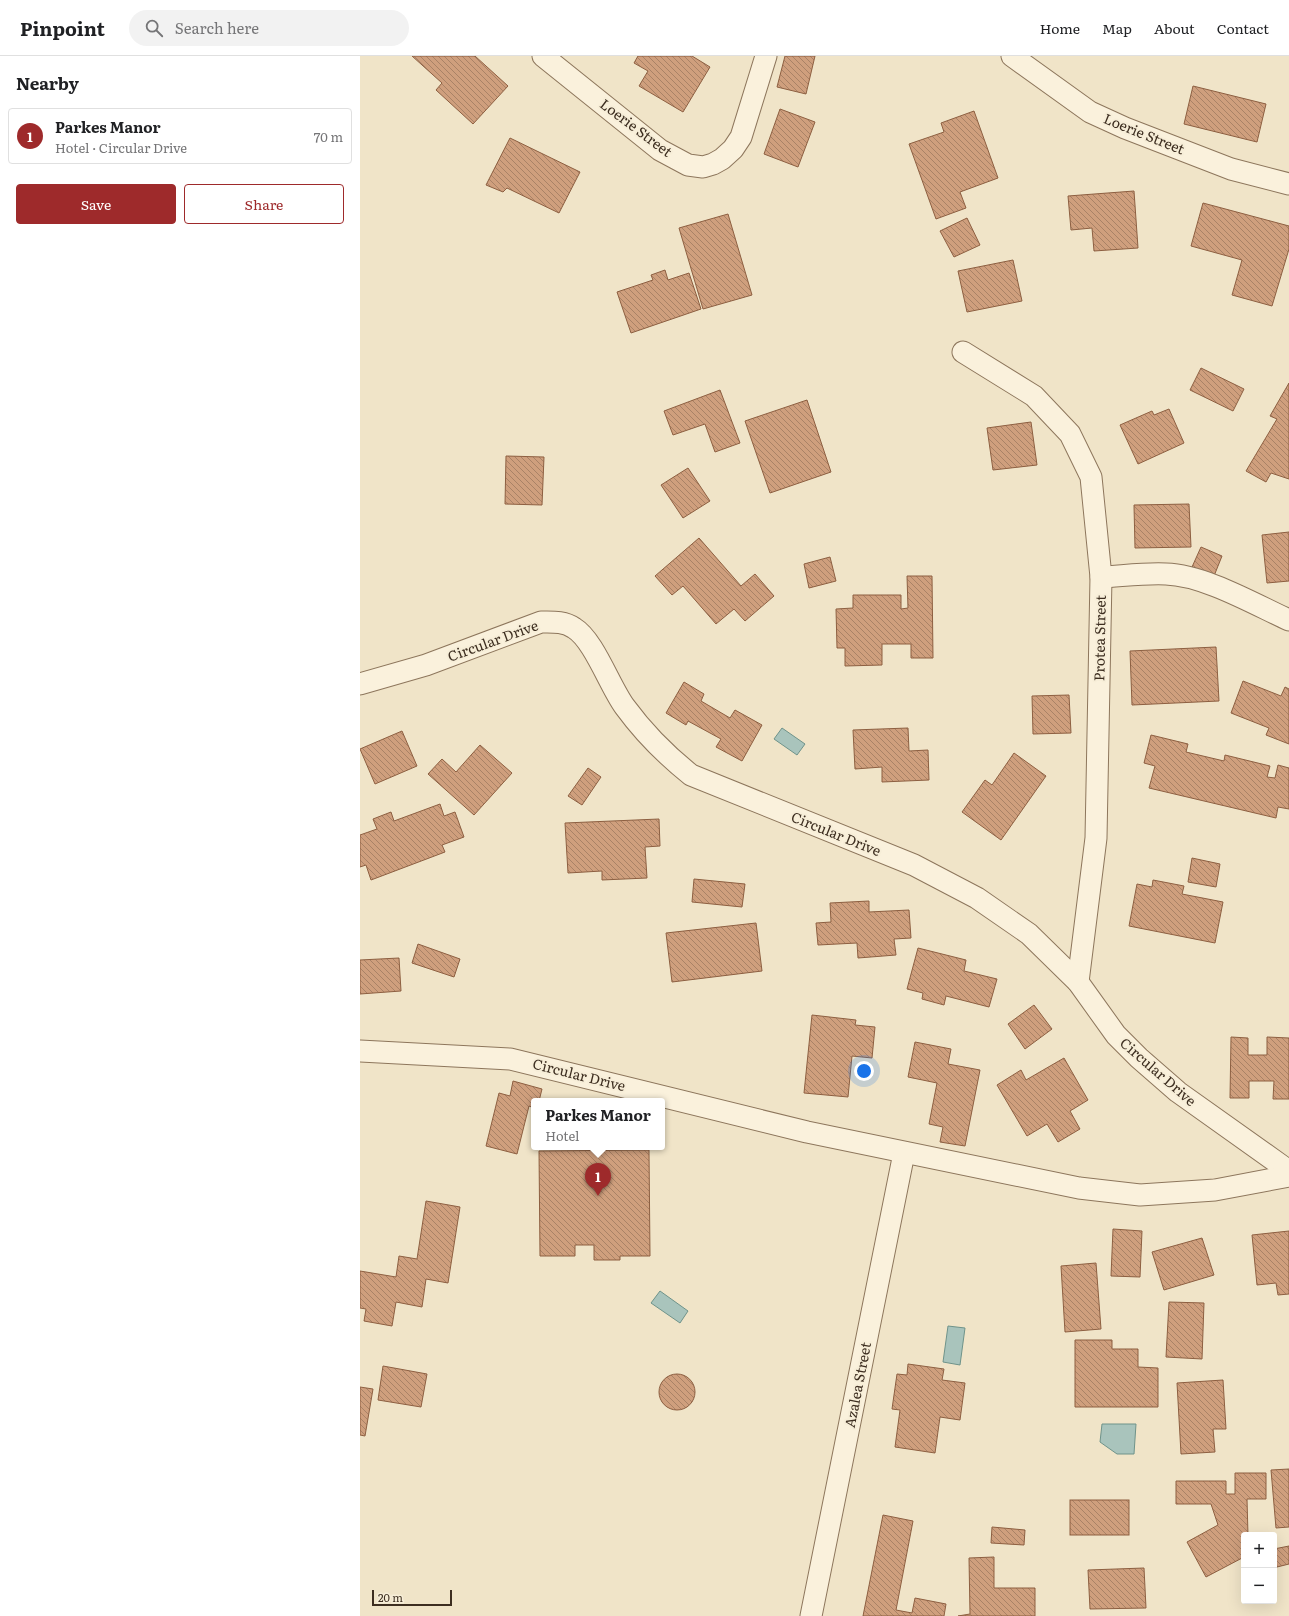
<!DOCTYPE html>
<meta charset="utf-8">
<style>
:root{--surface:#fff;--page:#f2f2f2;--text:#202124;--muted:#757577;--line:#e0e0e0;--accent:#9e2a2b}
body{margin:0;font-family:Literata,serif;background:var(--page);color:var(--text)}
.controls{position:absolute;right:12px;bottom:12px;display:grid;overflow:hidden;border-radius:4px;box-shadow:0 4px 16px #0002}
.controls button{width:36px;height:36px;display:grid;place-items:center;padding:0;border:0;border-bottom:1px solid var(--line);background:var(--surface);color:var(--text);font:20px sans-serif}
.scale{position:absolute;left:12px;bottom:10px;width:80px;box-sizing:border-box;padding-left:4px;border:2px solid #3d2e20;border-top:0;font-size:11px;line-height:14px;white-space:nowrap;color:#3d2e20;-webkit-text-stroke:3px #f7eed8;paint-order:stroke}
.you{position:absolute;left:504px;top:1015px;width:14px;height:14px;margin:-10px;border:3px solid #fff;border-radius:50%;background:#1a73e8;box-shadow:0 0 0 6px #1a73e833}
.badge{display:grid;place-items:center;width:26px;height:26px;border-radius:50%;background:var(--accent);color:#fff;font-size:13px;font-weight:700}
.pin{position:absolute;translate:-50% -33px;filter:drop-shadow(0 1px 2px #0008)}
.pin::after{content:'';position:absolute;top:21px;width:14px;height:12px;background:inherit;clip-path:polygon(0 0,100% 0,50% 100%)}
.popup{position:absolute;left:171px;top:1042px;width:134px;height:52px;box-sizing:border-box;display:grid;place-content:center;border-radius:4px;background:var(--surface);filter:drop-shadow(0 1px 3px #0005);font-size:13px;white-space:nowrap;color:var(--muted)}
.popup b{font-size:15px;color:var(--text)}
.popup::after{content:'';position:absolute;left:50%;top:100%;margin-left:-8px;border:8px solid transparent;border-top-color:var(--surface)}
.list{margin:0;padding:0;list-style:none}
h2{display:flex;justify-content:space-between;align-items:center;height:52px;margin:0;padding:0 16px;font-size:17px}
h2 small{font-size:13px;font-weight:400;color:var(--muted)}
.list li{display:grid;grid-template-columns:26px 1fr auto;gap:12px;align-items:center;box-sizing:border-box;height:56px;margin:0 8px 8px;padding:0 8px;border:1px solid var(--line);border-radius:4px}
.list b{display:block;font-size:15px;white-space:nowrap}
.list p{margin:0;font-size:13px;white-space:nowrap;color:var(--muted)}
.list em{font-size:13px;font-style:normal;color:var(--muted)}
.actions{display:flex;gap:8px;padding:12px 16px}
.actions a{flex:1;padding:9px 0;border:1px solid var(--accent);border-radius:4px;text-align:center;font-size:14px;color:var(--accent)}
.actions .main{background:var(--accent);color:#fff}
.icon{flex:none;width:22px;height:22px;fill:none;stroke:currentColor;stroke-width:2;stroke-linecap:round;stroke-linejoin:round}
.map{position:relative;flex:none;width:929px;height:1560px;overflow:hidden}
header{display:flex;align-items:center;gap:24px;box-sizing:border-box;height:56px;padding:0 20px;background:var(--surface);border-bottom:1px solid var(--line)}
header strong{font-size:19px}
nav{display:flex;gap:22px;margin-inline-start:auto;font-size:14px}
.search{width:280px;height:36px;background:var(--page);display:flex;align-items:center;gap:10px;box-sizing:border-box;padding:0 14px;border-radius:22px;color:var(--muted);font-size:15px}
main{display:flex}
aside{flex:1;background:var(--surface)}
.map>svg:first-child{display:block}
.water{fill:#a9c4bc;stroke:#6f938a}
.building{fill:url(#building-back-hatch);stroke:#8d5f41}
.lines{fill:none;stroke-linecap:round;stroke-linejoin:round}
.minor-casing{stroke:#8d765c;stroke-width:23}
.minor{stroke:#faf1dc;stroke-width:21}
.labels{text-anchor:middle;stroke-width:4;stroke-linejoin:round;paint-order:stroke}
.street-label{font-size:14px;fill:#3d2e20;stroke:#f7eed8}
</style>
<header>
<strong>Pinpoint</strong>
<div class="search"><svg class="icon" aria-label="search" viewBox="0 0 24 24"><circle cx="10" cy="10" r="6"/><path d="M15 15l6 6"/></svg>Search here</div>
<nav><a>Home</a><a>Map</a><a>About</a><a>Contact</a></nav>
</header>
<main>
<aside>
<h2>Nearby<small></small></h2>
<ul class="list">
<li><span class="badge">1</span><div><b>Parkes Manor</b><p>Hotel · Circular Drive</p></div><em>70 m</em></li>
</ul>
<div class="actions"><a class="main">Save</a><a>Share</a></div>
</aside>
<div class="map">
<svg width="929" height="1560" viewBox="0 0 929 1560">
<defs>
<pattern id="building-back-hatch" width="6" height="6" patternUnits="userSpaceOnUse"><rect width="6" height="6" fill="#cf9f7d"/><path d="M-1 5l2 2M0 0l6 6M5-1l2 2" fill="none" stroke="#a98266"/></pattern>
</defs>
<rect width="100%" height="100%" fill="#f0e4c8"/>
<g class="water">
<polygon points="422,672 445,688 437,699 414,683"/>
<polygon points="300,1235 328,1255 320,1267 291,1247"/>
<polygon points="588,1270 605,1272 600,1309 583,1306"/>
<polygon points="742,1368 776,1368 774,1398 757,1398 740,1386"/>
</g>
<g class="building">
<polygon points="52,0 115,0 148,30 113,68 76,34 82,27"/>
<polygon points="278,0 332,0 350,11 323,56 279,30 288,15 274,7"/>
<polygon points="425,0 455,0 446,38 417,31"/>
<polygon points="833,30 906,48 897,86 824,68"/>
<polygon points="420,53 455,66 438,111 404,98"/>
<polygon points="614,55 638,122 600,136 606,152 576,163 549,88 584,76 581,67"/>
<polygon points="150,82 220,116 199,157 147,132 143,136 126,129"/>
<polygon points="774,135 778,192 734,195 732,172 711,174 708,140"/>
<polygon points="843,147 929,170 929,193 912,250 872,239 882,204 831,190"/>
<polygon points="368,158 392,239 343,253 319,172"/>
<polygon points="607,162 620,189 594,201 580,175"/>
<polygon points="653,204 662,245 607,256 598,215"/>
<polygon points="305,214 308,224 329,217 341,253 271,277 257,236 293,224 291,219"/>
<polygon points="841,312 884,333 873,355 830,334"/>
<polygon points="929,327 929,423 911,417 906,426 886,415 917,363 910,360"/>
<polygon points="360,334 380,387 355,396 345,368 313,379 304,355"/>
<polygon points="447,344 471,416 410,437 385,365"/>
<polygon points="809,353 824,387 778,408 760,369 792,355 794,359"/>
<polygon points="671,366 677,409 633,414 627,372"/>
<polygon points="146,400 184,401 182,449 145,448"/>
<polygon points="328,412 350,445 323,462 301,429"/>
<polygon points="829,448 831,491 775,492 774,449"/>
<polygon points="929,476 929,525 907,527 902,479"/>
<polygon points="339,482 381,530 395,518 414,540 385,565 374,553 356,568 323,530 312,539 295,520"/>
<polygon points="841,491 862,500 854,520 832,511"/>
<polygon points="470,501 476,525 449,532 444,508"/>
<polygon points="547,520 572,520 573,602 551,602 551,588 522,588 522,609 485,610 485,592 477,592 476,553 493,552 493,539 541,539 541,553 548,552"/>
<polygon points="856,591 859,645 772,649 770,595"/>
<polygon points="883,625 921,640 925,631 929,633 929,688 906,679 909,672 871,657"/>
<polygon points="324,626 344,638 341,645 370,662 375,654 402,669 382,705 356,691 361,683 328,665 326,669 306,657"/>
<polygon points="709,639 711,677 673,678 672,640"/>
<polygon points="548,672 549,695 568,694 569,724 522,726 522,711 495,713 493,674"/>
<polygon points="42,675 57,710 15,728 0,693"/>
<polygon points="791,679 828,688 826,696 864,705 865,699 910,710 907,721 915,722 918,709 929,712 929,753 918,751 916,762 789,732 795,710 784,707"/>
<polygon points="120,689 152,717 114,759 68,718 82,703 96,716"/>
<polygon points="654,697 686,720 641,784 602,756 625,724 632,729"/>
<polygon points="228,712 241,721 222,749 208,740"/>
<polygon points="80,748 84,760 95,756 104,781 82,789 85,796 11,824 6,809 0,811 0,779 17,773 13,763 31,756 34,765"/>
<polygon points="299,763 300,790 285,791 287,822 242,824 242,815 208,817 205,767"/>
<polygon points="832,802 860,808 856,831 828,826"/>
<polygon points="334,823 385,828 382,851 332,846"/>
<polygon points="793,824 824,830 822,838 863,846 855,887 769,870 777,828 792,831"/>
<polygon points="509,845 509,856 549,854 551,882 534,883 536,899 498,902 497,887 458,889 456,867 471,866 470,847"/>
<polygon points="396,867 402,915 312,926 306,877"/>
<polygon points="58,888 100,903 94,921 52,907"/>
<polygon points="558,892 606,904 604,915 637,923 629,951 586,940 584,949 562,943 563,937 547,933"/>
<polygon points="39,902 41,935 0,938 0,904"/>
<polygon points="674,949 692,973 665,993 648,968"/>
<polygon points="452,959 496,964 495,969 515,971 512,1002 492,1000 488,1041 444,1037"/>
<polygon points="871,981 888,982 888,999 907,999 907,981 929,982 929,1043 913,1043 914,1025 889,1025 889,1042 870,1042"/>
<polygon points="555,986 591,993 588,1008 620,1014 605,1090 580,1086 583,1071 569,1068 577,1027 548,1021"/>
<polygon points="704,1002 728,1044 710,1055 720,1073 698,1086 687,1068 667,1080 637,1029 661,1014 666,1024"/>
<polygon points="153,1025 182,1033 179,1045 174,1045 174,1052 169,1050 157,1098 126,1090 139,1037 150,1040"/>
<polygon points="289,1094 290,1200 260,1200 260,1204 234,1204 234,1189 215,1189 215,1200 180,1200 179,1095"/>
<polygon points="66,1145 100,1151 88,1227 66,1223 62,1251 36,1246 32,1270 4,1265 6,1253 0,1252 0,1215 36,1221 39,1200 57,1203"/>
<polygon points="753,1173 782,1175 780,1221 751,1220"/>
<polygon points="929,1175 929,1238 918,1239 916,1227 897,1229 892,1179"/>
<polygon points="842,1182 854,1219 804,1234 792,1196"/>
<polygon points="736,1207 741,1273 705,1276 701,1210"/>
<polygon points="809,1246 844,1247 842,1303 806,1301"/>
<polygon points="715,1284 752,1284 752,1293 778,1293 778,1311 798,1312 798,1351 715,1351"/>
<polygon points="548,1308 584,1313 582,1324 605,1327 600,1364 580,1361 575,1397 535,1391 540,1354 532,1353 537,1318 547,1319"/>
<polygon points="23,1310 67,1318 61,1351 18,1344"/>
<circle cx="317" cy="1336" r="18"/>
<polygon points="863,1324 866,1373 853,1373 855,1396 821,1398 817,1327"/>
<polygon points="0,1331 13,1333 5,1380 0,1379"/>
<polygon points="929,1413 929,1471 916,1472 911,1414"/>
<polygon points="875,1417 906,1417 906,1443 887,1443 888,1479 884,1479 884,1501 846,1521 827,1486 858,1469 851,1448 816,1448 816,1425 866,1425 866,1438 875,1438"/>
<rect x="710" y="1444" width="59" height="35"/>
<polygon points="523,1459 553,1465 536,1554 552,1557 555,1542 586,1548 584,1560 503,1560"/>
<polygon points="632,1471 665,1474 664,1489 631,1487"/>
<polygon points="929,1490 929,1508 917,1511 914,1493"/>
<polygon points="634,1501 634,1532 675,1532 675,1560 598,1560 610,1558 609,1502"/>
<polygon points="784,1512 786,1552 730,1553 728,1514"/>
</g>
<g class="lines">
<g class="minor-casing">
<g id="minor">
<polyline points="183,0 300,94 328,109 343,111 353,108 362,103 373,93 381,81 406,0"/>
<polyline points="652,0 730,56 765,72 871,113 929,128"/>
<polyline points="603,296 674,340 710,378 731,421 741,521 736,782 718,926"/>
<path d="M741,521c21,-1 43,-4 65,-3 38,1 88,30 123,46"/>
<path d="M0,628l66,-19 115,-43c11,0 23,-1 33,6 20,12 36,59 51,79 19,26 41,48 66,68l223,90 63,33 52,36 49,48 38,53 23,23 39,34 111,79"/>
<polyline points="0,995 150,1003 447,1076 719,1132 780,1139 855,1134 929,1120"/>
<polyline points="451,1560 544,1097"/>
</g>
</g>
<use href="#minor" class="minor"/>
</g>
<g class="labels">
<g class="street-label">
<text transform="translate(276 72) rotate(37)" y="5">Loerie Street</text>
<text transform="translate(784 78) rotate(22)" y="5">Loerie Street</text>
<text transform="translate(740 582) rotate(-89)" y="5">Protea Street</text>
<text transform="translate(133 585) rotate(-20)" y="5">Circular Drive</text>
<text transform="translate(476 778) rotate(22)" y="5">Circular Drive</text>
<text transform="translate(798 1016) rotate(41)" y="5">Circular Drive</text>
<text transform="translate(219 1019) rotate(14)" y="5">Circular Drive</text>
<text transform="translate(498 1329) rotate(-79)" y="5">Azalea Street</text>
</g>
</g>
</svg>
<div class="controls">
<button>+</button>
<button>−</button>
</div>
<div class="scale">20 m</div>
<div class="you"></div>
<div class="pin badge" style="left:238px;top:1140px">1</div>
<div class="popup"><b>Parkes Manor</b>Hotel</div>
</div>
</main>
